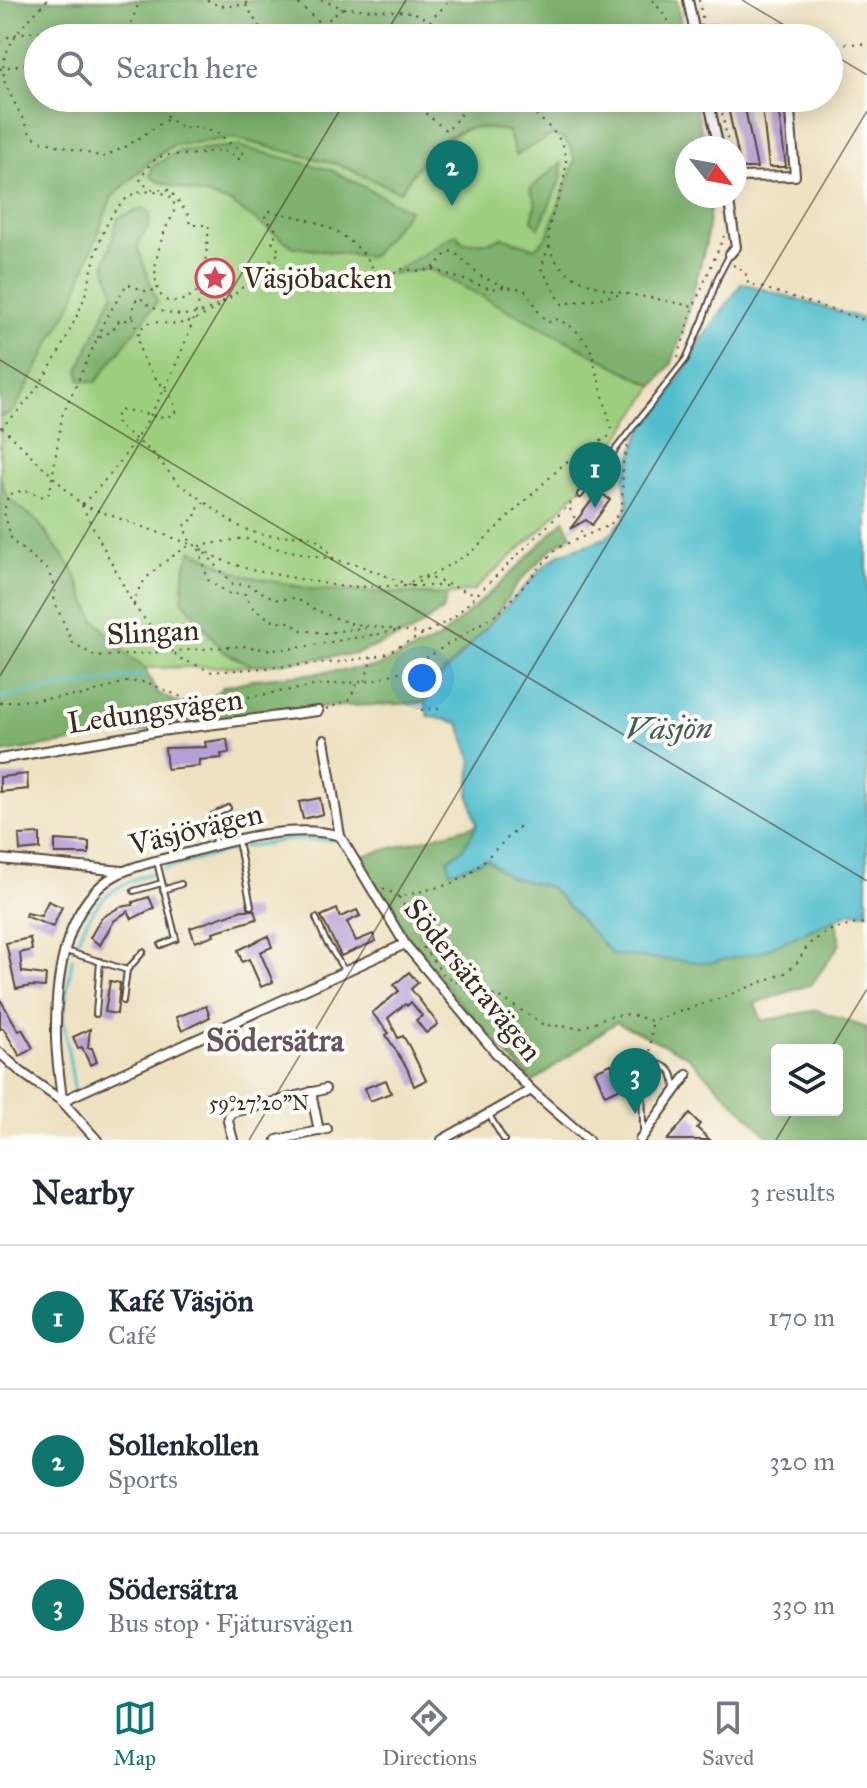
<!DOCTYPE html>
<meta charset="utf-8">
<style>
:root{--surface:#fff;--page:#f6f6f7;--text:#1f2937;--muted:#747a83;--line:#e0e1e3;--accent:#0f766e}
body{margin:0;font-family:"IM FELL Great Primer",serif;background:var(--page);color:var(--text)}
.controls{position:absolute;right:24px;bottom:24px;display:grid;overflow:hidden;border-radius:8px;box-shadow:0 4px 20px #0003}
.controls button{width:72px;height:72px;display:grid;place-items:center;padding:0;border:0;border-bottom:2px solid var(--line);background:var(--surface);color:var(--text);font:40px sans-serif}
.compass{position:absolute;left:675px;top:136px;width:72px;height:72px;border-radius:50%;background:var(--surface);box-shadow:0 4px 20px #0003;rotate:121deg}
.you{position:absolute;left:422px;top:678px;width:28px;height:28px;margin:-20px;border:6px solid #fff;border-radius:50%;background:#1a73e8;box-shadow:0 0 0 12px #1a73e833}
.badge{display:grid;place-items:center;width:52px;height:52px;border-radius:50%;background:var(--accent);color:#fff;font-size:26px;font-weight:700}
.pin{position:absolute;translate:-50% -66px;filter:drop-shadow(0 2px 4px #0008)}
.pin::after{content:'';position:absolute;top:42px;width:28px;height:24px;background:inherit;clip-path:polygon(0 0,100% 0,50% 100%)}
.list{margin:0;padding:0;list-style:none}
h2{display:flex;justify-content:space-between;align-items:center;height:104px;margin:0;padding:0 32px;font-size:34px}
h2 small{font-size:26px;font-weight:400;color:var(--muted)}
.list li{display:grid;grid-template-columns:52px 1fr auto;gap:24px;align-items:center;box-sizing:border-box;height:144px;padding:0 32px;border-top:2px solid var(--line)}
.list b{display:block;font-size:30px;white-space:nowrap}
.list p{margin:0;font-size:26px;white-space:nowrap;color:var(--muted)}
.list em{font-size:26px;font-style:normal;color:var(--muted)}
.icon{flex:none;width:44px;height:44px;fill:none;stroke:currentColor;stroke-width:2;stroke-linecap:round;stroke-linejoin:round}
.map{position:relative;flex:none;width:867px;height:1140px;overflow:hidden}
.search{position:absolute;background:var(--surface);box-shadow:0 4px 20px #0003;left:24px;right:24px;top:24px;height:88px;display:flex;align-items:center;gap:20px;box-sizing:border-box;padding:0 28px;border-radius:44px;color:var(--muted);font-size:30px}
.sheet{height:536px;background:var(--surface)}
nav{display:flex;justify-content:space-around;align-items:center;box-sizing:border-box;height:112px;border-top:2px solid var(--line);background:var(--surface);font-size:22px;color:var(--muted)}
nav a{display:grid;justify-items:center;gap:4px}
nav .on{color:var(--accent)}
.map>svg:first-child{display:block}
.green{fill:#9cce7e;stroke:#6c7c4e;stroke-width:2;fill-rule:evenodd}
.forest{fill:#7db16d;stroke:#5c6e46;stroke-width:2;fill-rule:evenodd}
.water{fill:#51bdcc;stroke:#467475;stroke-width:2}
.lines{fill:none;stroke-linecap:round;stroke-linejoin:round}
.stream{stroke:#51bdcc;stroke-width:3}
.building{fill:#b5a0d5}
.service-casing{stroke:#564637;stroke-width:8}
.minor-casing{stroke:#564637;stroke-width:12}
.path{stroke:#564637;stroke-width:2;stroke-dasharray:2 6;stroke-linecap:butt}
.service{stroke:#fff;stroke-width:4}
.minor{stroke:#fff;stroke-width:8}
.ticks{fill:none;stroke:#3b2a1e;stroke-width:2;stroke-opacity:0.45}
.labels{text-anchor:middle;stroke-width:8;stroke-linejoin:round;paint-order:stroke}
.poi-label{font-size:30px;fill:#3b2a1e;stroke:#fdfcf7;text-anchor:start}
.street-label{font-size:30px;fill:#3b2a1e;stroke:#fdfcf7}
.water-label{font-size:32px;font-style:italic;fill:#435d5b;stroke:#fdfcf7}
.neighbourhood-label{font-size:32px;font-weight:bold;fill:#66535e;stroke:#fdfcf7}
.ticks-label{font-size:20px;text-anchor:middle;fill:#3b2a1e;stroke:#fdfcf7;stroke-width:8;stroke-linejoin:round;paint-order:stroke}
</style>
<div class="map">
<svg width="867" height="1140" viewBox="0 0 867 1140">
<rect width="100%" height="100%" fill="#fdfcf7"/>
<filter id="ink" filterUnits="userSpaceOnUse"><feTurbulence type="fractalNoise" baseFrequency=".0125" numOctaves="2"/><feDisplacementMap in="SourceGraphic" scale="16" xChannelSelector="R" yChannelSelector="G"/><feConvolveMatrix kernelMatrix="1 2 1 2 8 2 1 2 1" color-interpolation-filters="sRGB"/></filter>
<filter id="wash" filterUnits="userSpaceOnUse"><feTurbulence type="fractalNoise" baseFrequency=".006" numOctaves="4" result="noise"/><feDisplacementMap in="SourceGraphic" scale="32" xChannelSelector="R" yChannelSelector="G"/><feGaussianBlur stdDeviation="1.8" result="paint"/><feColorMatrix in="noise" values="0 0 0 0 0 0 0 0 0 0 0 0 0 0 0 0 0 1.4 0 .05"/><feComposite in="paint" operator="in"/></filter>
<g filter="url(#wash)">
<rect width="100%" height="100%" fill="#eee2c3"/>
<path class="green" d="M471,127l37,4 8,24 36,-20 12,4 7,9 4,13 -28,76 -13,12 -32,-12 -12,5 -27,1 -7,-8 -64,39 37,-6 225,118 -55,81 -57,62 -68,61 -27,5 -132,-5 -73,-15 -50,-25 -10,49 42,53 29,14 -108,2 -19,-14 -32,-35 -21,-49 -35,-48 -31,-25 -7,-20v-59l14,-8 58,-107 39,-105 37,-35 25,-18 61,-7 103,26 63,28c21,-33 35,-50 71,-65zM157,181l216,13 36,16 -38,47 -77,-10 -62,-44zM150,213l-1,11 -12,22 20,56 -77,67z"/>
<g class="forest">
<path d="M0,0h677l6,38h-645v60h656l11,50h-18v48h24v3l-5,44 -23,87 -11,33 -18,23 -225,-117 -39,5 66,-40 7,9 27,-1 12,-5 32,11 13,-11 28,-76 -4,-13 -7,-9 -12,-4 -36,20 -8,-24c-11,-1 -27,-5 -38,-3 -32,6 -54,39 -70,64l-63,-28 -103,-26 -61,7 -25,18 -37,35 -39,105 -58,108 -14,7z"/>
<polygon points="238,146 331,170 409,210 371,257 294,247 231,203 157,181 150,176 152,167 179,151"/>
<polygon points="562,162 561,178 539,228 532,220 536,202 530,189"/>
<polygon points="144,208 150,213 149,224 137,246 157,302 96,382 80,380 79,369 114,292 105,265 118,218"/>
<polygon points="0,477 7,497 38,522 73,570 94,619 126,654 145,668 156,692 181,705 201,708 223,687 255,679 376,667 439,639 513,572 564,520 572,535 550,550 519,582 486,628 438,679 425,703 295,708 0,753"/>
<polygon points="192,550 242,575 315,590 447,595 443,610 412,632 356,654 253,666 224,652 182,599 185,567"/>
<path d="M477,825l-14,24 -15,10h39l22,18 41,10 64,68 146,-3 76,-34 4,26 -28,40 -57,19 7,18 55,-11 50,18v112h-95l-86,-85 -70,-33 -83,60 -67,-71 -55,-70 -53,-84zM777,1050h60v60h-60z"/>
</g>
<polygon class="water" points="742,283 867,320 867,913 851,912 760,952 709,963 613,955 550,887 509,877 487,859 450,872 448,859 463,849 477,825 469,795 472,759 459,723 428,716 425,703 438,680 544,566 560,554 606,538 623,520 628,506 624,479 641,431 659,411 700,343"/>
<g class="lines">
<g class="stream">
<polyline points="0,697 143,675"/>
<polyline points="244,847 286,840 334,840"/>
<polyline points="164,869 232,850"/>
<path d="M74,948c18,-44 33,-61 78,-75"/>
<polyline points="72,959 63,1017 74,1088"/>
</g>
</g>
<g id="blocks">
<g class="building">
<polygon points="726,98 743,98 757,168 741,168"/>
<polygon points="761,98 777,98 786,167 769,167"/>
<polygon points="599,491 610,500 592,525 586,520 570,529"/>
<polygon points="227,739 229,753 221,754 222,758 199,760 199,766 167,769 165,748 206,747 205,742"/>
<polygon points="27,774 28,789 0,792 0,777"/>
<polygon points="320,798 323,814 303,819 299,802"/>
<polygon points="40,834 40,849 20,851 19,835"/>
<polygon points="55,840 89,842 89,854 55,854"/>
<polygon points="149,897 154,908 132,919 128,911 114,921 100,945 90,938 101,918 120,907 133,905 133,902"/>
<polygon points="48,901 62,907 53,927 25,916 26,913 41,916"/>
<polygon points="337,909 340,917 357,910 360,916 347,922 356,941 373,934 376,941 341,956 321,916"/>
<polygon points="242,910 254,910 257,919 213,932 214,935 195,942 190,928"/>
<polygon points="268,936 272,947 260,952 273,982 261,987 249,959 242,962 238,950"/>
<polygon points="30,938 32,950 20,953 22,972 46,975 45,987 31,986 16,989 6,943"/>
<polygon points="409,972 418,983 411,989 438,1024 426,1033 416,1020 422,1016 411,1002 407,1006 405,1004 388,1018 398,1038 403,1036 409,1046 426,1080 414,1086 407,1068 386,1035 389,1033 372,1013 399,991 394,985"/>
<polygon points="110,981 120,983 117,1014 105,1012"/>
<polygon points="0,999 19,1031 22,1029 33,1048 20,1056 3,1028 0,1029"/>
<polygon points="206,1006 210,1017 182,1031 176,1017"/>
<polygon points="90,1029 88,1048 92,1048 97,1062 90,1065 82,1047 78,1049 73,1037"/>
<polygon points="611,1064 621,1088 605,1095 595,1071"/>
<polygon points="386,1080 391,1093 370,1101 365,1088"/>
<polygon points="690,1114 700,1124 697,1128 710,1140 667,1140"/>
</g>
</g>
</g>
<g filter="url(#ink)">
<use href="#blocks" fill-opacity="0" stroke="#564637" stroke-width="2"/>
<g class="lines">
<g class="service-casing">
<g id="service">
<polyline points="580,495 686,359 703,320 718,277 730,254"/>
<polyline points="238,841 251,906"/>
<polyline points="215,843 212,816 228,808"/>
<polyline points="157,862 176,939 161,945"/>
<polyline points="163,890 181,884"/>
<polyline points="134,891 162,883"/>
<polyline points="316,918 326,941 344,970"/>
<polyline points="66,951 127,970"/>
<polyline points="123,1001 127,970 143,952"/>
<polyline points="96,1014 100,961"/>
<polyline points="489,1115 504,1140"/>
<path d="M643,1133c1,-21 -7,-59 16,-69 14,5 15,11 16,25"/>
</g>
</g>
<g class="minor-casing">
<g id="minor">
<polyline points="688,0 696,38"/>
<polyline points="695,31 784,29 785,38"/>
<polyline points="708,98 719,148"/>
<polyline points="735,177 795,176 789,98"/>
<polyline points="728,196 736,247 730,254"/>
<polyline points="324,740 340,836 405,944 495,1052 531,1090 588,1140"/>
<polyline points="0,759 160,731 318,711"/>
<polyline points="0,859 122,871"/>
<polyline points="0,1053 21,1072 62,1101 97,1140"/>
<polyline points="311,1092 319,1131"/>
<path d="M62,1101c-2,-24 -7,-48 -6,-73 0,-53 10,-129 64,-155 25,-12 56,-16 82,-24 39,-12 99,-25 138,-13"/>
<polyline points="62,1101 405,944"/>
<polyline points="233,1140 228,1121 230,1113 325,1089"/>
<polyline points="277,1140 327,1129"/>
<polyline points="442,1140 531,1090"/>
<polyline points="640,1140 687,1075"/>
</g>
</g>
<g class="path">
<polyline points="47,0 16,34 5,55 3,69 5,84 31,135 41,141 103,157 127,146 168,119"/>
<path d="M207,0c13,9 34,7 47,0"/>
<polyline points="283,0 300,5 322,25 343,8"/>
<polyline points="321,0 343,8 413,12 430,21 450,0"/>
<polyline points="653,0 681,38"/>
<polyline points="699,0 703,22"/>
<polyline points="246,5 266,38"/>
<polyline points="431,22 461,38"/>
<polyline points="792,34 800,38"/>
<polyline points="125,38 140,0"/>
<path d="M0,41c21,-12 51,-12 72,-3"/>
<polyline points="829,43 867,44"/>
<polyline points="0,69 38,61"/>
<path d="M150,98l12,10 7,11 14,9 14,-1 24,7c5,10 16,11 22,20l-4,5c-15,-12 -24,-8 -42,-5 -29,3 -41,-7 -57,27l10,8 20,1 18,25 2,10h19l-6,61 29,11 48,-45 -8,-10 5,-11 -12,-14 2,-5 4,-1c40,9 63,12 93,43 8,9 9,20 19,26l19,-11 20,2 10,-2 59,20 14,-2 19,2 10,14 5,11 10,8 9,-3 17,10 15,18 23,87"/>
<polyline points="407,98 447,131 471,102 482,98"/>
<path d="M519,98c13,15 39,33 45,50 7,22 -7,51 -13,72 -17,58 54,71 95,77 16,3 32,7 48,9"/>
<polyline points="719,98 729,148"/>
<polyline points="549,246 541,268 562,304 618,295"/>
<polyline points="733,265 745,271 748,283 867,321"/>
<polyline points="433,268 448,252 453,251 482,277 504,286"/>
<path d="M231,297c-17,13 -35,26 -57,27 -8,0 -18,-3 -25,-1 -6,1 -10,8 -10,14 -2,37 40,53 36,77 -18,8 -36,-6 -56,-3l-4,9 4,6 34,27 26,31 25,17 -1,4 -7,5 -1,9 -8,3 -3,6 6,13 6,5 23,13 32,11 93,17 67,-1 58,-32 96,-91 46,-28"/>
<path d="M224,301c-8,3 -16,10 -24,12 -21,5 -46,0 -60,-16l-6,5 -2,14 -5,4 -8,1 -7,10 -15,8 -35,77 -12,76 -6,5 -20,-7 -16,5 -4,17 8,29 36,29 7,20 -2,8 19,44 24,15 147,-11 27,4 26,-2 105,-18"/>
<polyline points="133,317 138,334"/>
<polyline points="98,338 102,325 127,284 148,292 157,289"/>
<polyline points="678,357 694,306 724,236"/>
<polyline points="2,427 81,504 134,606 156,633 179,658 212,672 340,662 383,655 452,619 576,498"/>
<path d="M0,428c36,-29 60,-75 79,-117 16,-36 16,-87 48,-113 12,-10 27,-6 41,-4 3,4 6,6 6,11 2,8 -5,16 -8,23 -8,20 -19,55 -1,72 15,5 26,-3 37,-13"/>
<path d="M206,503c16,12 30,24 50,30 37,11 52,-15 79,28"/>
<path d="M82,504c58,-54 100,-140 121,-215"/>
<polyline points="82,505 193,545"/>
<polyline points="570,509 583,535"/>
<polyline points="199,546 244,538 270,547 356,564 411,586 412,580 423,575 468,592 478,593"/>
<polyline points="199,549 208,580 230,594 245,594 252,607 260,613 275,622 290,622 300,630 324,633 370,627"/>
<polyline points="205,553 233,584 247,585 278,600 295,598 318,611 349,623 426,634"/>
<polyline points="412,586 449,586"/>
<path d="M134,605c2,-27 34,-46 56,-60"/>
<polyline points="365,681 372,657"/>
<polyline points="0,703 86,695 125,682 146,682 200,705 315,686 373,681 410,668 501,611 557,548 610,525 622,508 623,463 628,445"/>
<polyline points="326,709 349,700 358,682"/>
<polyline points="421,710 445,708"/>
<polyline points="383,888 399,897 451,884 469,875 520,826"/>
<polyline points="399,897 418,929 423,947 444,975 469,989 502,998 544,1025 582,1028 606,1017 629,1014 652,1021 718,999 785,973 796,964 809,944 828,931 860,923 867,924"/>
<polyline points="650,1059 652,1022"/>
</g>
<use href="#service" class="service"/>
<use href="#minor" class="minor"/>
</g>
</g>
<path class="ticks" d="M742,0l64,38M383,38l23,-38M829,52l38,23M0,360l867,521M0,676l347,-578M830,1050l37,-61M249,1140l618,-1029M776,1140l18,-30"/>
<defs>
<g id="sight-ring" transform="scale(2)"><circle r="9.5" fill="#fdfcf7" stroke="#d1495b" stroke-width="1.5"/><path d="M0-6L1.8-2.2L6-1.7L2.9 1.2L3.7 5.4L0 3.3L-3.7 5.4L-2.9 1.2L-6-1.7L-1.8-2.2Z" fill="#d1495b"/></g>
</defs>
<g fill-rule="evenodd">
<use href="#sight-ring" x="215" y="278"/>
</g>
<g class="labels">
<g class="poi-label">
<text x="243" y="288">Väsjöbacken</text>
</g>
<g class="street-label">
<text transform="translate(153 632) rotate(-3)" y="10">Slingan</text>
<text transform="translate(155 711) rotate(-8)" y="10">Ledungsvägen</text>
<text transform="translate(196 829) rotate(-14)" y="10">Väsjövägen</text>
<text transform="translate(473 980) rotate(51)" y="10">Södersätravägen</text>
</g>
<g class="water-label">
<text x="669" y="739">Väsjön</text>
</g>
<g class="neighbourhood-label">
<text x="275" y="1051">Södersätra</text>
</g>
</g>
<g class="ticks-label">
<text x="259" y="1110">59°27'20"N</text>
</g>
</svg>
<div class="controls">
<button><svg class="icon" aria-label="layers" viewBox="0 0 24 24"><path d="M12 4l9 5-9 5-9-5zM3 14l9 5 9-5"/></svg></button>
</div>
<svg class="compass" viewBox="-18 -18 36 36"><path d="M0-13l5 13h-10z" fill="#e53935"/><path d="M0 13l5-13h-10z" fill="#747a83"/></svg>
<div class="you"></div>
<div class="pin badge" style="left:595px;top:508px">1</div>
<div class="pin badge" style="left:452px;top:206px">2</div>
<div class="pin badge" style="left:635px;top:1114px">3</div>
<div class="search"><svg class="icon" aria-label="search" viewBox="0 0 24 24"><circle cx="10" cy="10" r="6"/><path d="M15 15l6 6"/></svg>Search here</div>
</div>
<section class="sheet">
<h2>Nearby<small>3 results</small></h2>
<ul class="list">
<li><span class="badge">1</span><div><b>Kafé Väsjön</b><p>Café</p></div><em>170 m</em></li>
<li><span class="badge">2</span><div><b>Sollenkollen</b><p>Sports</p></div><em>320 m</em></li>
<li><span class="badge">3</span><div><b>Södersätra</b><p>Bus stop · Fjätursvägen</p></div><em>330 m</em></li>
</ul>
</section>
<nav>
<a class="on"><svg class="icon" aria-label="map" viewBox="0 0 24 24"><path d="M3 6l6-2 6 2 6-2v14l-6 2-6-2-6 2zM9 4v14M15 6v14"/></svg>Map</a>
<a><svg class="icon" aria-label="directions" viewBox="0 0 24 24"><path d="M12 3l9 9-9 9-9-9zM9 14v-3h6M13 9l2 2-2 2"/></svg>Directions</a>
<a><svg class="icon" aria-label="saved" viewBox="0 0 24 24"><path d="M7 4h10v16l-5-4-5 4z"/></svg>Saved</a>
</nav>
